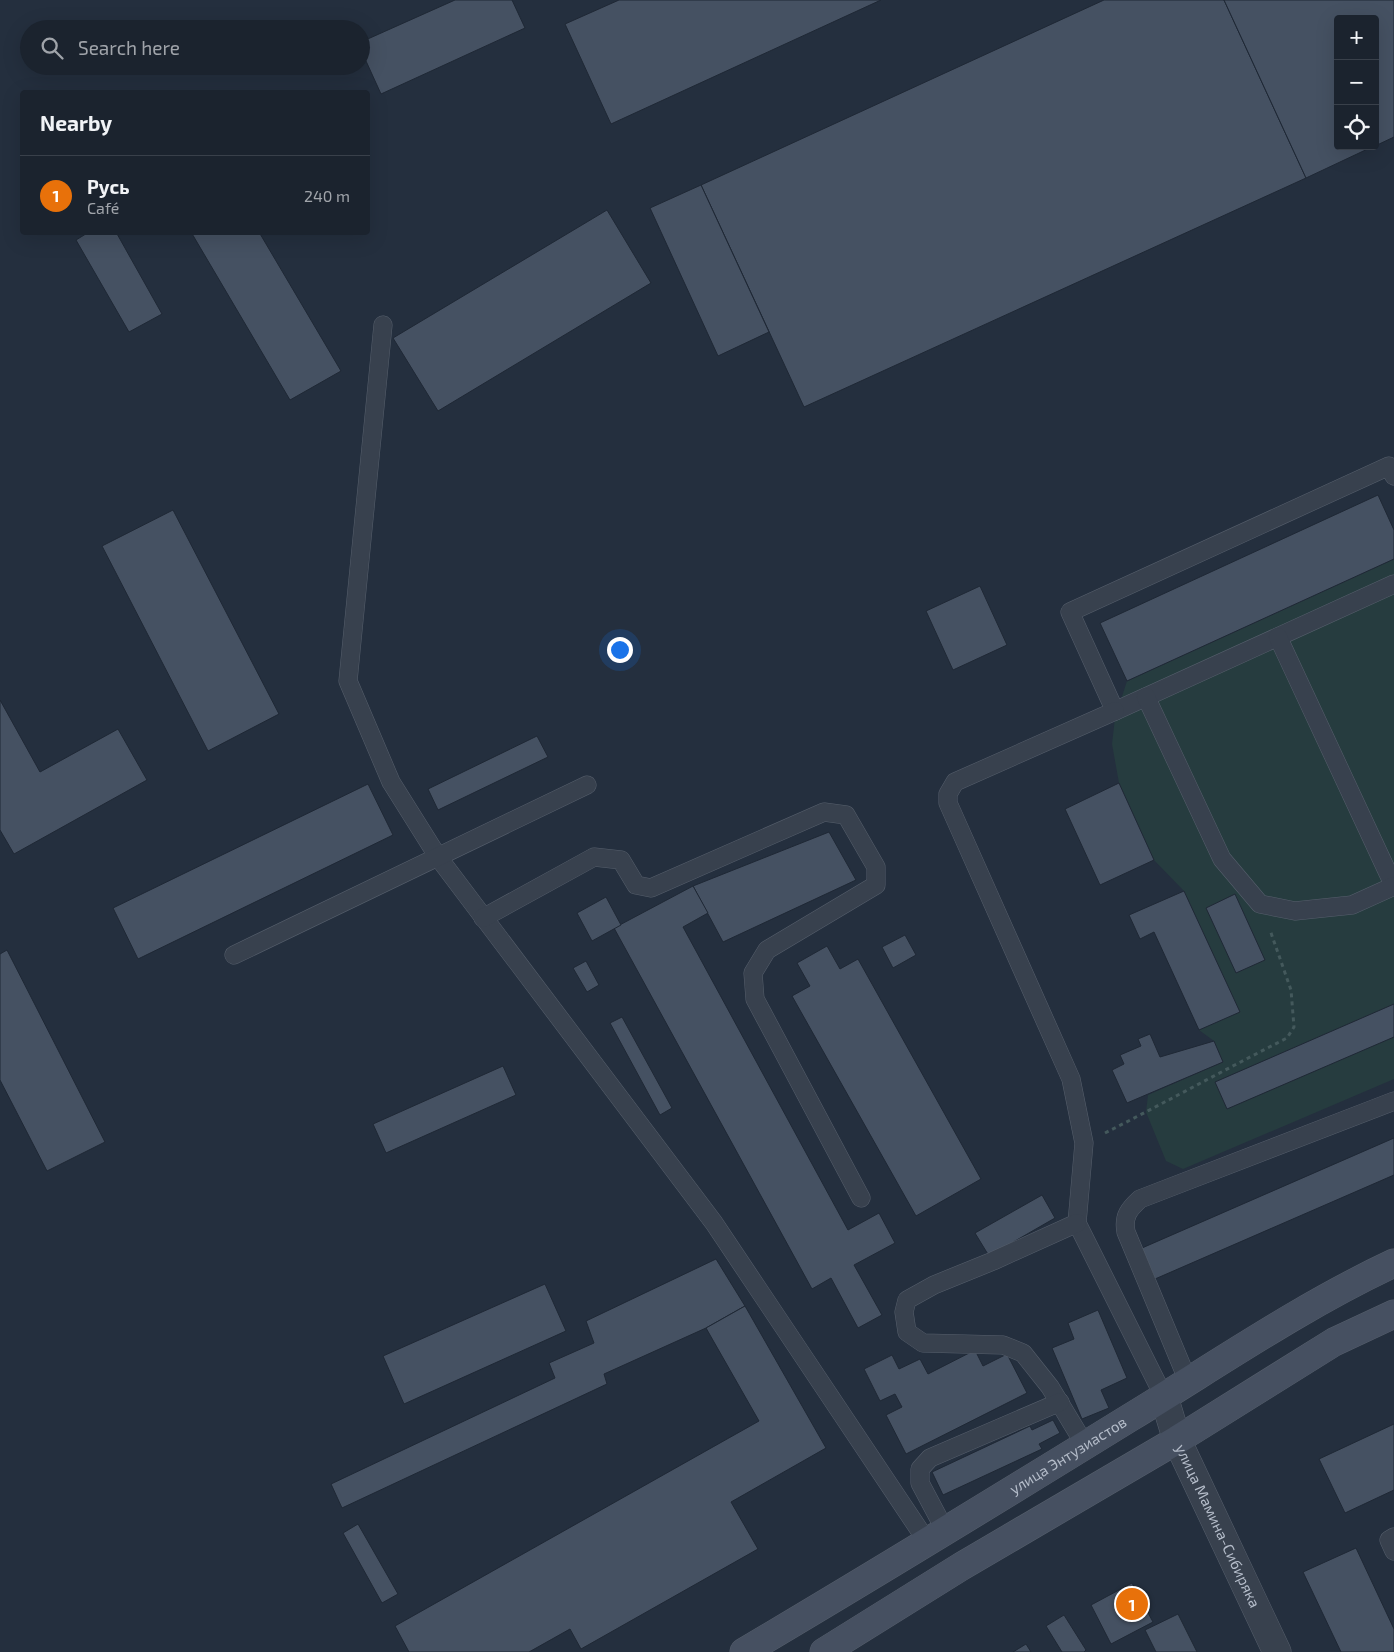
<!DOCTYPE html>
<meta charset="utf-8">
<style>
:root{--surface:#1b232e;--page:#242b36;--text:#f1f3f6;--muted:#a0a4aa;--line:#39404a;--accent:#ea580c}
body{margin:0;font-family:"Exo 2",sans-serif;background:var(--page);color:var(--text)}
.controls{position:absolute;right:15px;top:15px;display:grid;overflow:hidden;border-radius:5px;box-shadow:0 5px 20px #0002}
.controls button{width:45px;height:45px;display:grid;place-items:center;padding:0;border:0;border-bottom:1px solid var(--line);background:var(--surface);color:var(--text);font:25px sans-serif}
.you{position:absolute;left:619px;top:649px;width:18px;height:18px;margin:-12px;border:4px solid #fff;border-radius:50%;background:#1a73e8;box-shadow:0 0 0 8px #1a73e833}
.badge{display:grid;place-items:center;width:32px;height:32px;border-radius:50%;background:var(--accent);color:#fff;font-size:16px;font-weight:700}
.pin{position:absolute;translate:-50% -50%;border:2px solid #fff;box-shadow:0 1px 5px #0006}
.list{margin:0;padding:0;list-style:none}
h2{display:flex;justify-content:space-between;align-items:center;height:65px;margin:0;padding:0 20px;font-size:21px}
h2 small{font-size:16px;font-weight:400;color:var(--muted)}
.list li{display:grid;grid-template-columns:32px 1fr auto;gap:15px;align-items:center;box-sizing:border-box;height:80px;padding:0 20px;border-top:1px solid var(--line)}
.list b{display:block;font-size:19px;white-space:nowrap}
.list p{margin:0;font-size:16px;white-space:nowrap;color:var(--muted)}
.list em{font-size:16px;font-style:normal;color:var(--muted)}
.icon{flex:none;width:28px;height:28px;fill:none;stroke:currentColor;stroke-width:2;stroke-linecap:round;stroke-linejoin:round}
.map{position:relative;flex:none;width:1394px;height:1652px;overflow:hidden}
.search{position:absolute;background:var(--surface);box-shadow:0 5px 20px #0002;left:20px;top:20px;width:350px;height:55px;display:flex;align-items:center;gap:12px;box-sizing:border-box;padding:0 18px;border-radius:28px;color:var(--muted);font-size:19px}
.panel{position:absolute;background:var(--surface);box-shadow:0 5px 20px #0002;left:20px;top:90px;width:350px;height:145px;border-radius:5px}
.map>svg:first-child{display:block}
.green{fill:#263c3f}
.building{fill:#455162;stroke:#1f2835}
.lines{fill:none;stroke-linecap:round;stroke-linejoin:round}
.service-casing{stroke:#565f6c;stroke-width:19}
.minor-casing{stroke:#565f6c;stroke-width:29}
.secondary-casing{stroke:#565f6c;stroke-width:29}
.path{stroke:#44595c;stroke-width:3;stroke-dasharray:4 4;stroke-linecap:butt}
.service{stroke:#38414e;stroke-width:18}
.minor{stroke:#38414e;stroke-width:28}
.secondary{stroke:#465061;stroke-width:28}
.labels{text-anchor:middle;stroke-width:4;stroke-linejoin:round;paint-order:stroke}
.street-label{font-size:15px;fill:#b4bcc9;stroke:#1d2633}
</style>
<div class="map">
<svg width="1394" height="1652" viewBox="0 0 1394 1652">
<rect width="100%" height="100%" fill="#242f3e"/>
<polygon class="green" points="1394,559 1394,1079 1183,1169 1166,1161 1146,1112 1148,1095 1223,1062 1214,1041 1199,1030 1239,1011 1184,891 1154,860 1119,783 1112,744 1115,718 1127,681"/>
<g class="building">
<polygon points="455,0 512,0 525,28 381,94 361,50 361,42"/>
<polygon points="619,0 881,0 611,124 565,24"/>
<polygon points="1104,0 1224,0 1306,178 804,407 701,185"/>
<polygon points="1224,0 1394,0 1394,137 1375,146 1375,19 1338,19 1338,146 1374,146 1306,178"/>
<polygon points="701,185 769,332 718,356 650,208"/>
<polygon points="607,210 651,283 438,411 393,338"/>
<polygon points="89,232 116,232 162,314 129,332 76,240"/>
<polygon points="191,232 259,232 341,371 290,400"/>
<polygon points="1378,495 1394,530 1394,559 1127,681 1100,623"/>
<polygon points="173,510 279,714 208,751 102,546"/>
<polygon points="980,586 1007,645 953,670 926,611"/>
<polygon points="0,700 40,772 118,729 147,780 14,854 0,830"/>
<polygon points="537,736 548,757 438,810 428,789"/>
<polygon points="1119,783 1154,860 1100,885 1065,809"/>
<polygon points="368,784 393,835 138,959 113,908"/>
<polygon points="829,832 856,880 723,942 693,886"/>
<polygon points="693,886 708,913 683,927 848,1230 879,1213 895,1243 854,1265 882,1315 858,1328 831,1278 812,1289 614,928"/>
<polygon points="1184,891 1240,1012 1199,1030 1154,932 1140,939 1129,915"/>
<polygon points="1235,894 1265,960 1236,973 1206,908"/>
<polygon points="606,897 621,925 592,941 577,913"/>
<polygon points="905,935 916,955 893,968 882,947"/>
<polygon points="827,946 840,969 858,959 981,1179 916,1216 792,996 810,986 797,963"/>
<polygon points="7,950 105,1142 47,1171 0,1080 0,954"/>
<polygon points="586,961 599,985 587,992 573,968"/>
<polygon points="1394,1004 1394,1037 1227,1109 1215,1082"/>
<polygon points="622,1017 672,1108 660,1115 610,1023"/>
<polygon points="1150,1034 1160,1057 1214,1041 1223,1062 1127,1103 1112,1070 1124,1064 1120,1055 1141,1046 1138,1039"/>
<polygon points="503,1066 516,1095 386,1153 373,1124"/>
<polygon points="1394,1138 1394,1175 1155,1279 1142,1248"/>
<polygon points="1042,1195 1055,1218 989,1256 975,1233"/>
<polygon points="716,1259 745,1306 706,1328 604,1374 607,1384 342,1508 331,1484 555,1378 549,1363 594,1343 586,1321"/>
<polygon points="545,1284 566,1331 404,1404 383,1356"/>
<polygon points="745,1306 826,1448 731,1502 758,1549 581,1649 570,1629 529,1652 409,1652 395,1626 759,1421 706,1328"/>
<polygon points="1098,1310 1127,1378 1101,1390 1109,1408 1082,1419 1052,1348 1074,1339 1068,1323"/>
<polygon points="975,1350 983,1366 1007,1354 1027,1393 906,1454 886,1415 902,1407 895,1394 880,1401 864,1369 892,1355 899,1369 920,1359 928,1374"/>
<polygon points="1053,1420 1060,1433 1039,1444 1042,1449 943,1495 932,1472 1030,1426 1032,1430"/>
<polygon points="1394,1424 1394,1490 1345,1513 1319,1459"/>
<polygon points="358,1524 398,1594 382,1603 343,1533"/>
<polygon points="1356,1548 1394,1629 1394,1652 1341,1652 1303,1572"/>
<polygon points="1132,1583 1153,1622 1111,1644 1091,1605"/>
<polygon points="1178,1614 1197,1652 1156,1652 1145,1630"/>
<polygon points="1064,1615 1086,1650 1084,1652 1062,1652 1046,1626"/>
<polygon points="1026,1644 1031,1652 1013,1652"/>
</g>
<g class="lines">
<g class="service-casing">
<g id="service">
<polyline points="383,325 348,681 391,782 438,857 714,1223 928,1543"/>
<polyline points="1394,476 1389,466 1070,612 1115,711 1394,584"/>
<polyline points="1278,637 1394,886"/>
<polyline points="1146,697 1222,859 1260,904 1295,911 1352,905 1394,886"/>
<polyline points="1115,711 955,782 948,794 948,803 1071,1079 1084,1143 1077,1223 1164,1397"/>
<polyline points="483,918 594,857 621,860 636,885 651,888 824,812 846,815 876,867 876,885 767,950 753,973 755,999 861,1198"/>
<polyline points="234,955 587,785"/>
<polyline points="1077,1223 993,1261 934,1285 907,1300 904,1312 907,1332 923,1343 1003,1345 1023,1353 1050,1387 1085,1445"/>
<path d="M1188,1381l-62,-149c-3,-16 3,-23 14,-33l254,-98"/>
<polyline points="946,1532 920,1483 920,1469 930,1458 1060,1402"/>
<polyline points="1394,1537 1389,1540 1394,1551"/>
</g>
</g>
<g class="minor-casing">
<g id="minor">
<path id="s1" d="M1164,1397l13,43 100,212"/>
</g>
</g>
<g class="secondary-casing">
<g id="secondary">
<path id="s2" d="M744,1652c130,-77 259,-156 387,-235 87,-53 171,-111 263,-154"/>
<polyline points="824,1652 962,1566 1177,1440 1334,1342 1394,1314"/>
</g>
</g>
<path class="path" d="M1105,1133c61,-31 121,-64 182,-95l7,-11 -3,-37 -21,-60"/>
<use href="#service" class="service"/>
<use href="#minor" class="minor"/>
<use href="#secondary" class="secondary"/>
</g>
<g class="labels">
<g class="street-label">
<text dy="5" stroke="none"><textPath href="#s2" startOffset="379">улица Энтузиастов</textPath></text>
<text dy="5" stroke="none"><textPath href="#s1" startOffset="140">улица Мамина-Сибиряка</textPath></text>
</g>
</g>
</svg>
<div class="controls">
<button>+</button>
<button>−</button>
<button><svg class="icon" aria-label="locate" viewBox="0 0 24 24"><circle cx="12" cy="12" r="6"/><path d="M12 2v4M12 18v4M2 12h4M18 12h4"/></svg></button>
</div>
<div class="you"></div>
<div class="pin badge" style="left:1132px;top:1604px;background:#e8710a">1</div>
<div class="search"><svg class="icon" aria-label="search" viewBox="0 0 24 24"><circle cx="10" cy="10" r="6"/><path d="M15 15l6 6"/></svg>Search here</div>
<section class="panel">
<h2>Nearby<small></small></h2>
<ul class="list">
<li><span class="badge" style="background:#e8710a">1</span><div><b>Русь</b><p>Café</p></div><em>240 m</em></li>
</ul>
</section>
</div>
